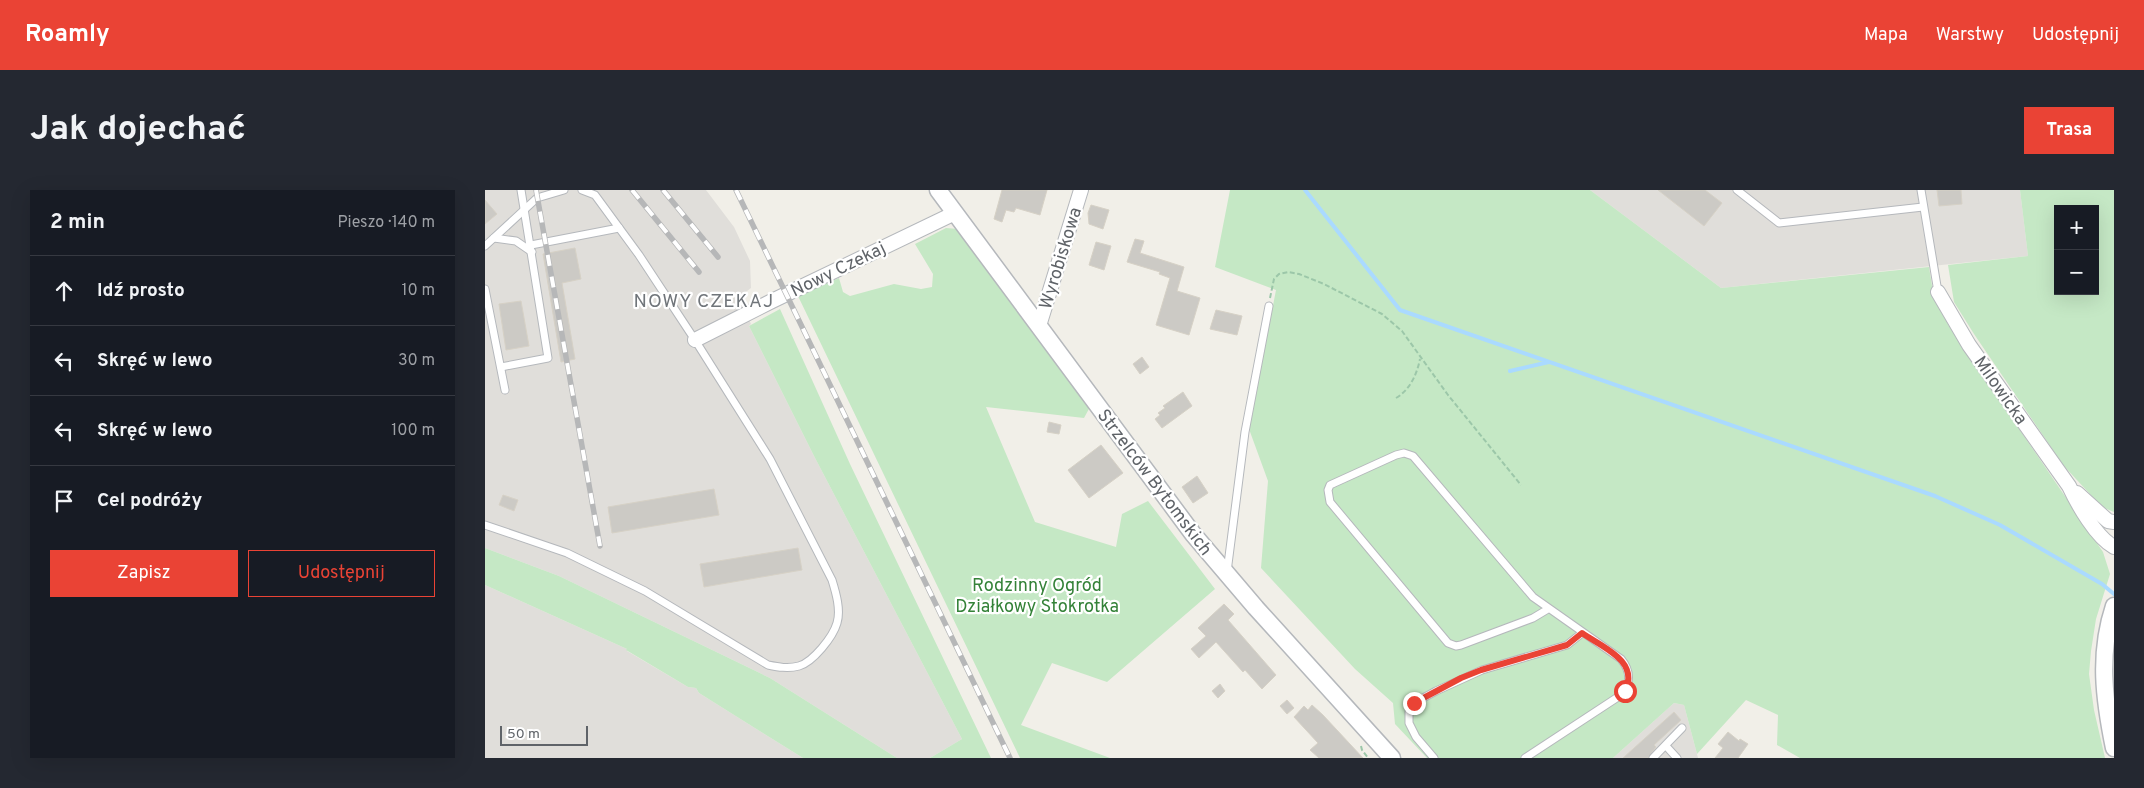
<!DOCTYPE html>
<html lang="pl">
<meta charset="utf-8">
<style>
:root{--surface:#171b24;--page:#242831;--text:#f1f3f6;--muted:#9ea1a6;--line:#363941;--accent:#ea4335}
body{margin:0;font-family:Overpass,sans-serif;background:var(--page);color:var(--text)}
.controls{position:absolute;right:15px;top:15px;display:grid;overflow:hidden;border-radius:0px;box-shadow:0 5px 20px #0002}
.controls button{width:45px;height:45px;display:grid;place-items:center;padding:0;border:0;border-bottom:1px solid var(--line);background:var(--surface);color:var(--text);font:25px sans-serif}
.scale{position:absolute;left:15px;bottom:12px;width:88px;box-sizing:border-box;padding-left:5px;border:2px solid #5f6368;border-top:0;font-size:14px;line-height:18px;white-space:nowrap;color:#5f6368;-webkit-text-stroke:4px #fff;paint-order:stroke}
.stop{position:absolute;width:15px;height:15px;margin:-11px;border:4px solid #ea4335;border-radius:50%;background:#fff}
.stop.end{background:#ea4335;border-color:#fff;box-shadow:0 1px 5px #0008}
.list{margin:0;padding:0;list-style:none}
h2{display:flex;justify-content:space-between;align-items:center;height:65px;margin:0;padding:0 20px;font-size:21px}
h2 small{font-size:16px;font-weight:400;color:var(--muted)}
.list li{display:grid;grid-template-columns:32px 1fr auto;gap:15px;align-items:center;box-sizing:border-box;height:70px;padding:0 20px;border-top:1px solid var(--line)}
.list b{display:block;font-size:19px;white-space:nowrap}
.list em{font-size:16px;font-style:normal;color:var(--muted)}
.actions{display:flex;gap:10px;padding:15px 20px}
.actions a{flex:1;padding:11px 0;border:1px solid var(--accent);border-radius:0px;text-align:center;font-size:18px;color:var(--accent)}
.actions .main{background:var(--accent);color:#fff}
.icon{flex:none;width:28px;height:28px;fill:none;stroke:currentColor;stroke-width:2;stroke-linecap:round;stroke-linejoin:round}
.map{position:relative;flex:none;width:1629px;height:568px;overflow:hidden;border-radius:0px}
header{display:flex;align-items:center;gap:30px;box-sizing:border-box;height:70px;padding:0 25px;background:var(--accent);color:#fff}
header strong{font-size:24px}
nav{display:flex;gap:28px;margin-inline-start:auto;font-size:18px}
.intro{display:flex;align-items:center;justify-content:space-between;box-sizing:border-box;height:120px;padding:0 30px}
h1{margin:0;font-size:35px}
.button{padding:12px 22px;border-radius:0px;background:var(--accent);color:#fff;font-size:18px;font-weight:700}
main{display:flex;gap:30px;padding:0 30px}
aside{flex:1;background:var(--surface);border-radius:0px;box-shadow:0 5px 20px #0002}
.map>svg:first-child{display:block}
.industrial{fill:#e0deda}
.green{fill:#c5e8c5;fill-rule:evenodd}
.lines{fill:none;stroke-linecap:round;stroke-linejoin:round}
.stream{stroke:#aadaff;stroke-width:4}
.building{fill:#cccac5;stroke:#d6d1c6}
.service-casing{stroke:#b5b8bc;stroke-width:9}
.minor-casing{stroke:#b5b8bc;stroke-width:16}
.tertiary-casing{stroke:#b5b8bc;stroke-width:19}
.path{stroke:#9cc7a9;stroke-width:2;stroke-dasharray:5 2.5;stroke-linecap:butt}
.service{stroke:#fff;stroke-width:7}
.minor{stroke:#fff;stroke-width:14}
.tertiary{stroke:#fff;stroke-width:16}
.rail-casing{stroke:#b6b7b8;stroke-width:5.5}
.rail{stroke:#fff;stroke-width:4;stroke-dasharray:11;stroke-linecap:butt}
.route{stroke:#ea4335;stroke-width:6}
.labels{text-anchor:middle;stroke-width:4.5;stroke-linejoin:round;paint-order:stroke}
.street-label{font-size:18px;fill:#5f6368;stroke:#fff}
.park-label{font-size:18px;fill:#348238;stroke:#fff}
.neighbourhood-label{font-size:19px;letter-spacing:1px;fill:#70757a;stroke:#fff}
</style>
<header>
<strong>Roamly</strong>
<nav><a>Mapa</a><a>Warstwy</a><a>Udostępnij</a></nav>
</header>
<div class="intro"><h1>Jak dojechać</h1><a class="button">Trasa</a></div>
<main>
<aside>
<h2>2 min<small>Pieszo · 140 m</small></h2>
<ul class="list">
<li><svg class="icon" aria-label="ahead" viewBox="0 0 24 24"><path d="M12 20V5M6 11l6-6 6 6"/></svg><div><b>Idź prosto</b></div><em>10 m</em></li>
<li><svg class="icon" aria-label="left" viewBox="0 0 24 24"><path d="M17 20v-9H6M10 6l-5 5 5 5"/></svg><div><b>Skręć w lewo</b></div><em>30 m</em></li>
<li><svg class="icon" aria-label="left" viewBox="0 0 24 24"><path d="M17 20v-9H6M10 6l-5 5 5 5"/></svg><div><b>Skręć w lewo</b></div><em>100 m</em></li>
<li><svg class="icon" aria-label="arrive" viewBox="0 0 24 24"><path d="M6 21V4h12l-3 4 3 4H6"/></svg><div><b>Cel podróży</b></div></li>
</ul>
<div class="actions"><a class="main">Zapisz</a><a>Udostępnij</a></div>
</aside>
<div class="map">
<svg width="1629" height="568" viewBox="0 0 1629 568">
<rect width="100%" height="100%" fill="#f1efe8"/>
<g class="industrial">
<polygon points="0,0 221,0 249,37 265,71 266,98 254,107 266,134 264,136 329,266 477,549 445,568 412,568 285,488 74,386 0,358"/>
<polygon points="1105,0 1535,0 1543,66 1236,98"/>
<polygon points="0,395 142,459 142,461 203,497 211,498 214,503 318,568 0,568"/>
<polygon points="1189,513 1199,515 1213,568 1128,568"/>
</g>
<g class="green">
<polygon points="745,0 1105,0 1236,98 1444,77 1449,108 1464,136 1618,362 1625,384 1611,429 1606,461 1604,484 1609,520 1620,568 1315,568 1292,555 1293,525 1261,510 1212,564 1199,515 1189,513 1128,568 942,568 910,534 908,513 870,479 776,378 783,291 764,239 791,100 730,77"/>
<path d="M1535,0h94v322l-12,-5 -39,-42 -89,-131 -20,-32 -6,-37 80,-9zM1573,19h37v82h-37z"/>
<polygon points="461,38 473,39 605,217 599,228 501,217 550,332 631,357 637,324 663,311 730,399 622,492 567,473 536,535 625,568 535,568 313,106 354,88 358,102 365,106 409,94 436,99 447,97 448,84 430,54"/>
<polygon points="295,119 365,274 506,568 445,568 477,549 329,266 264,136"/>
<polygon points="0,358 74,386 285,488 412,568 318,568 214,503 211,498 203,497 141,460 142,459 0,395"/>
</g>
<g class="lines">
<g class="stream">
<polyline points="820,0 915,120 1450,306 1515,335 1617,394 1629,404"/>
<polyline points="1025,181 1064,172"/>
</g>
</g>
<g class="building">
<polygon points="517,0 562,0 555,25 531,18 529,22 521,20 517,32 509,29"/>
<polygon points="1173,0 1220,0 1237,13 1219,36"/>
<polygon points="1452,0 1476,0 1477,14 1454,16"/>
<polygon points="0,10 12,24 0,34"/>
<polygon points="606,15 624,20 618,39 604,34 603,23"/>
<polygon points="650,49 659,51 655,63 699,77 692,101 715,108 704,145 671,135 685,88 674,84 675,82 642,72"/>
<polygon points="611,52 626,56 619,80 604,75"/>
<polygon points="90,58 96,89 77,93 90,169 76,172 58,64"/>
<polygon points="36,111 44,156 21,160 14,114"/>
<polygon points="731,120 757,126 752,145 725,139"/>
<polygon points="657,167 664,177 655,184 648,174"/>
<polygon points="698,202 707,216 677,238 670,229 675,225 673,223 680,218 678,216"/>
<polygon points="564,232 576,235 574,244 562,242"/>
<polygon points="616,255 638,283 604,308 583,280"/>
<polygon points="712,286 723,303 708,313 697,297"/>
<polygon points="229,299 234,325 127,343 123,317"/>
<polygon points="18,305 33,310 29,321 14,315"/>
<polygon points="313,358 317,380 219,397 215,374"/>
<polygon points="739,414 749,424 743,430 791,485 777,499 760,480 758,482 731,452 714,468 706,459 721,446 713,438"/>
<polygon points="735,494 740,501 733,508 727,501"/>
<polygon points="802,510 809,518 802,524 795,516"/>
<polygon points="827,515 838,525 878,568 834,568 825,560 833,553 809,527 819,516 823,520"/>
<polygon points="1189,522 1196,530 1169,555 1171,557 1163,568 1138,568"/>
<polygon points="1243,542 1254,551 1255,549 1263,554 1253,568 1230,568 1238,558 1233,554"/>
</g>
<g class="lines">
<g class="service-casing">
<g id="service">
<polyline points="1252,0 1294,33 1438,17"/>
<polyline points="1436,0 1453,102"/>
<polyline points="9,48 31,51 47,62"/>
<polyline points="46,55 134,38"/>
<polyline points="0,56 52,8 79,0"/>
<polyline points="0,99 20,200"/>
<polyline points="16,177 63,168 36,0"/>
<path d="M0,335l82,28 78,38 123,74c10,2 20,4 31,1 14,-4 34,-29 38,-43 4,-13 -1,-30 -5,-43l-62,-121 -75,-119 -56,-85 -44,-60 -13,-5"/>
<polyline points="742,382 760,242 784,116"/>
<polyline points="1181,556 1192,568"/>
<polyline points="949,568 931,547 924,533 924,522 929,513 951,501 997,480 1082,455 1097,443"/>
<path d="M1040,568l96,-63c10,-11 10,-24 0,-36l-88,-62 -120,-141 -9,-3 -8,2 -66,30 -2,5 2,12 118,141 8,3 5,-1 72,-27 15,-9"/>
<polyline points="1168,568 1197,538"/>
</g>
</g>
<g class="minor-casing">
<g id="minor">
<path d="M1453,102l31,53 100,141c9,19 27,51 45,61"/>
<polyline points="554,136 596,0"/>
<polyline points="210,150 287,111 470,23"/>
<polyline points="1592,303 1623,331 1629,332"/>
</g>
</g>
<g class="tertiary-casing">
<g id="tertiary">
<polyline points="453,0 708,344 771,418 907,568"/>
<path d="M1629,416c-16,48 -10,93 0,142"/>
</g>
</g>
<g class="path">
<polyline points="785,108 789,89 794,84 803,82 814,84 839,94 897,124 917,141 963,205 1036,295"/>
<path d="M911,208c14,-8 21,-24 24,-39"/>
<polyline points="876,556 877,560 883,568"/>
</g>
<use href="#service" class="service"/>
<use href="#minor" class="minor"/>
<use href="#tertiary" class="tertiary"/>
<g class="rail-casing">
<g id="rail">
<polyline points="51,0 115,356"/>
<polyline points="147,0 214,82"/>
<polyline points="178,0 233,67"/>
<polyline points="251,0 525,568"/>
</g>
</g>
<use href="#rail" class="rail"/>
</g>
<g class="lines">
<path class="route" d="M929,513l47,-25 20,-8 86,-25 15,-12c20,14 58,28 43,58"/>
</g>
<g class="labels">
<g class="street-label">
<text transform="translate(575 68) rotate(-73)" y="6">Wyrobiskowa</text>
<text transform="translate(353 79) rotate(-26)" y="6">Nowy Czekaj</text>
<text transform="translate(1516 200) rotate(55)" y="6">Milowicka</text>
<text transform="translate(670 292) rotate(53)" y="6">Strzelców Bytomskich</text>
</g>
<g class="park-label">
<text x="552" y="401">Rodzinny Ogród<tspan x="552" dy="21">Działkowy Stokrotka</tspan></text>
</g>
<g class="neighbourhood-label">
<text x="219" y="117">NOWY CZEKAJ</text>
</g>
</g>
</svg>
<div class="controls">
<button>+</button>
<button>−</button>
</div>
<div class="scale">50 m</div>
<div class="stop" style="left:1140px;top:501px"></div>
<div class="stop end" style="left:929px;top:513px"></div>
</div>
</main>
